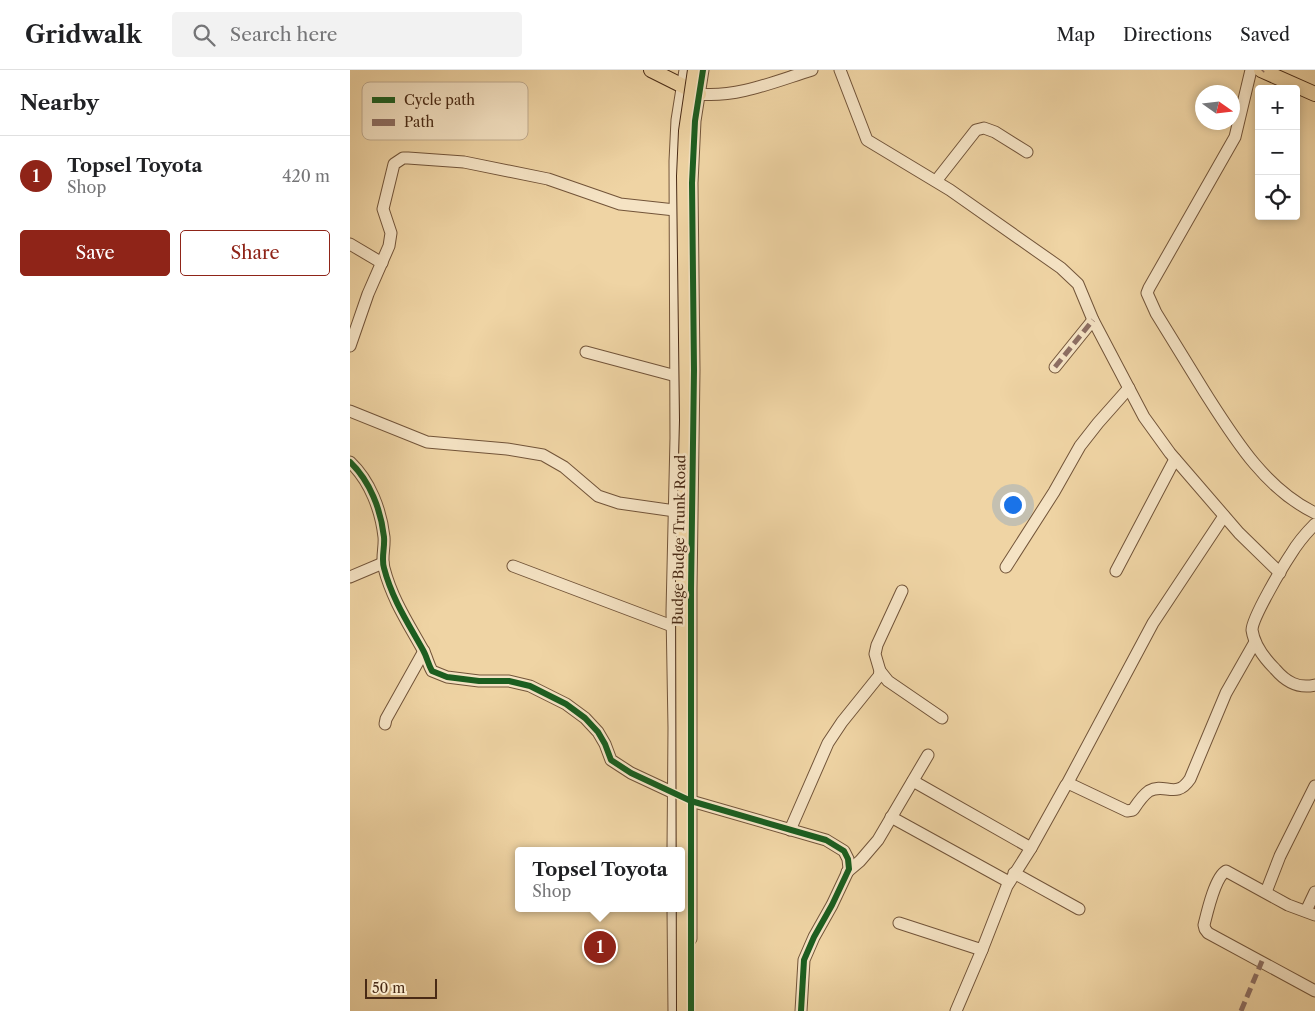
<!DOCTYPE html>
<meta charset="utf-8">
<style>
:root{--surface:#fff;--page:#f2f2f2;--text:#202124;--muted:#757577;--line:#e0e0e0;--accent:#8f2418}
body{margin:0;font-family:"Libre Caslon Text",serif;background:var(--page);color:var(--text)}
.controls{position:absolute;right:15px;top:15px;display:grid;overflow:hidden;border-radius:5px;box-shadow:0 2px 8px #0003}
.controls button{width:45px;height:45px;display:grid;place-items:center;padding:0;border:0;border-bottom:1px solid var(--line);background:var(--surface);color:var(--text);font:25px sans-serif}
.compass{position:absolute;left:845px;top:15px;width:45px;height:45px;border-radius:50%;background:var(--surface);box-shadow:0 2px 8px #0003;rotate:104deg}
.scale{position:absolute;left:15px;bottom:12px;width:72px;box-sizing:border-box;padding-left:5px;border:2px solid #492a15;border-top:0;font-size:14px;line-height:18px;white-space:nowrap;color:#492a15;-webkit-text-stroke:4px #f5e3c4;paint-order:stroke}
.you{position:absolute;left:662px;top:434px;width:18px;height:18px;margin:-12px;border:4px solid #fff;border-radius:50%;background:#1a73e8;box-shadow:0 0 0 8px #1a73e833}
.badge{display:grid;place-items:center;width:32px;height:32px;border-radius:50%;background:var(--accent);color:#fff;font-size:16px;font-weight:700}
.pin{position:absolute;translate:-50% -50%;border:2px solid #fff;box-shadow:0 1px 5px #0006}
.popup{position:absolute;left:165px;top:777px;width:170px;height:65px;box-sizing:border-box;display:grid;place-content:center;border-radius:5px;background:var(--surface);filter:drop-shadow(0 1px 4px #0005);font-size:16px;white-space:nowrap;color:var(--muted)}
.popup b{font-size:19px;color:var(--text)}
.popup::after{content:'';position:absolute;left:50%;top:100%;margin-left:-10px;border:10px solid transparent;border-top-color:var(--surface)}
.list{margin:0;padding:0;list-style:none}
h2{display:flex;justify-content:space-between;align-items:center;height:65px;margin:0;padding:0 20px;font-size:21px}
h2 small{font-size:16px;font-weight:400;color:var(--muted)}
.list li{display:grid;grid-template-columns:32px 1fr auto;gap:15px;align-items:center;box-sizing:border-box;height:80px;padding:0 20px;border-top:1px solid var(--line)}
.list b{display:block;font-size:19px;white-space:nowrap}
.list p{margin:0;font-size:16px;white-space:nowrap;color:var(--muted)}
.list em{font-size:16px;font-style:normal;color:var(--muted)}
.actions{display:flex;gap:10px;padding:15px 20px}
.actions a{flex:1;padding:11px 0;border:1px solid var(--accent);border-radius:5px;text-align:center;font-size:18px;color:var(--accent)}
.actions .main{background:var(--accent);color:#fff}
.icon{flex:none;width:28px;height:28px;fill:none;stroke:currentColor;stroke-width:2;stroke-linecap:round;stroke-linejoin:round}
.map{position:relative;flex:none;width:965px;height:941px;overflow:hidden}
header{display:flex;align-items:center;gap:30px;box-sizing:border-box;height:70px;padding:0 25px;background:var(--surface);border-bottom:1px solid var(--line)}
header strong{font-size:24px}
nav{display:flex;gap:28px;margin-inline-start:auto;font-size:18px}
.search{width:350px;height:45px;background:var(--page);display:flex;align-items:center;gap:12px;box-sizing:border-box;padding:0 18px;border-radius:5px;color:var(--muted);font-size:19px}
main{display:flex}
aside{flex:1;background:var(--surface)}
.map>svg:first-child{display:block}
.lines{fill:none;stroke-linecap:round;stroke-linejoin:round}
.minor-casing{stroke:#725439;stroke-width:13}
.major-casing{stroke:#492a15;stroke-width:16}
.minor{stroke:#f5e3c4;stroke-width:11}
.major{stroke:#efd4a4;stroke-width:14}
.major-bridge-casing{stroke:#492a15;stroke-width:16;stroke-linecap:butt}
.major-bridge{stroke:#efd4a4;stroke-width:14}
.quiet{stroke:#8d6e63;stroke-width:5;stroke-dasharray:10 5;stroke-linecap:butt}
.cycleway-casing{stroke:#f5e3c4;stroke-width:9}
.cycleway{stroke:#1b5e20;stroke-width:6}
.labels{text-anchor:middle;stroke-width:5;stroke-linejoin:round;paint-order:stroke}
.street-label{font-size:14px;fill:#492a15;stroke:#f5e3c4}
.key{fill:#f5e3c4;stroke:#c1ac90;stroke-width:1}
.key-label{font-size:14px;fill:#492a15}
</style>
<header>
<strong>Gridwalk</strong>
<div class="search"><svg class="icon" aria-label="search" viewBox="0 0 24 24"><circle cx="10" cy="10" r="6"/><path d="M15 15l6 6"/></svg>Search here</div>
<nav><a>Map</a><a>Directions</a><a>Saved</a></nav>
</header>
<main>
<aside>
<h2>Nearby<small></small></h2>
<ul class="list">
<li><span class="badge">1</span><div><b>Topsel Toyota</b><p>Shop</p></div><em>420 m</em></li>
</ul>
<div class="actions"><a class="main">Save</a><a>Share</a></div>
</aside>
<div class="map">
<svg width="965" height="941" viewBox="0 0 965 941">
<rect width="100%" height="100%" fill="#efd4a4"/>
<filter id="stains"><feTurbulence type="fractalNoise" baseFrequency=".004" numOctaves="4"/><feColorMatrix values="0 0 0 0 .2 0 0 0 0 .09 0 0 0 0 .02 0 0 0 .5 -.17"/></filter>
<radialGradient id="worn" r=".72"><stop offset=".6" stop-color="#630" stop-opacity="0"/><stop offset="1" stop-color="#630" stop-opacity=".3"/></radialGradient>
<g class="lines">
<g class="minor-casing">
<g id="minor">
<polyline points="490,0 517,70 600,120 711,198 728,214 743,250 794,347 820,383 889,463 930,503"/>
<path d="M901,0l-16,67 -86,151 -2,5 9,20c16,26 32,52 48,78 30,47 60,97 111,122"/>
<path d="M349,24c38,4 77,-13 113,-24"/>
<polyline points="586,111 626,60 634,58 645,62 677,82"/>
<polyline points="0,174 32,193"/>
<polyline points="0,276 18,224 39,176 41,163 33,139 44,94 53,88 58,88 114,92 198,109 270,134 325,140"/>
<polyline points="236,282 326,306"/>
<polyline points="705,297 743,250"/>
<polyline points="0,341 77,372 157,379 193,385 214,397 248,426 269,433 325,441"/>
<path d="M0,392c20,19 31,48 34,75 1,11 -3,21 0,31 8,31 24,55 39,82 4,7 5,14 9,21l15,6 32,4h30l21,5 36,18 19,14 13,14 7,12 6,16 20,13 60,28 135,39 18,11 4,8 1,10 -17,36 -18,32 -10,23 -3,51"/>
<path d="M965,454c-9,9 -18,20 -24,30 -8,12 -39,64 -39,76 2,14 13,29 23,39 11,13 23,20 40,16"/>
<polyline points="163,496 322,556"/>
<polyline points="656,497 704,422 730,376 748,353 779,318"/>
<polyline points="766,501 825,389"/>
<polyline points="0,507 33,493"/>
<polyline points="530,601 538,611 592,648"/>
<polyline points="35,654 36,649 74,581"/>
<polyline points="563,711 681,778"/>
<polyline points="717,714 803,553 874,446"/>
<polyline points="541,747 659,812"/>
<polyline points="440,760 478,673 492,652 529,606 530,601 525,584 527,575 552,521"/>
<polyline points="323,781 324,658 322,542 326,368 325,91 327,50 335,0"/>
<polyline points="497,802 510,791 528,770 578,685"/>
<polyline points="664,803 729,839"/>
<polyline points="916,822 930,786 965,716"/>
<polyline points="323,838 324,941"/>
<polyline points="956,841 965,822"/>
<path d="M965,845l-27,-10 -62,-34c-11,6 -19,42 -22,54l1,4 3,4 107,58"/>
<path d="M549,853l83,27 25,-64 24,-38 35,-63 4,-1 57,27 6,-1c4,-6 9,-14 16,-19 16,-9 27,9 41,-12l36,-86 29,-51"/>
<polyline points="341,869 341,519 344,300 342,113 345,51 353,0"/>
<polyline points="606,941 632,880"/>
</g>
</g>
<g class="major-casing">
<g id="major">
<polyline points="301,0 349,24"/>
<polyline points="911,0 965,24"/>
</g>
</g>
<use href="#minor" class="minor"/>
<use href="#major" class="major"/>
<g class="major-bridge-casing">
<polyline id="major-bridge" points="334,941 333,507 337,350 334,106 336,61 345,0"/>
</g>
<use href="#major-bridge" class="major-bridge"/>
<g class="quiet">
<polyline points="912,1 913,0"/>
<polyline points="705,297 743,250"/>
<polyline points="891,941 912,891"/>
</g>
<g class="cycleway-casing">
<g id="cycleway">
<path d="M0,392c20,19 31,48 34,75 1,11 -3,21 0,31 8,31 24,55 39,82 4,7 5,14 9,21l15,6 32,4h30l21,5 36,18 19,14 13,14 7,12 6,16 20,13 60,28 135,39 18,11 4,8 1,10 -17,36 -18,32 -10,23 -3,51"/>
<polyline points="341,941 341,519 344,300 342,113 345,51 353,0"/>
</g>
</g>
<use href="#cycleway" class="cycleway"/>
</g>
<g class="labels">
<g class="street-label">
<text transform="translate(329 470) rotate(-89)" y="5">Budge Budge Trunk Road</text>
</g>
</g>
<rect x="12" y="12" width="166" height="58" rx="8" class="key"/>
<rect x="22" y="27" width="23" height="6" fill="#1b5e20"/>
<rect x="22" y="49" width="23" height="7" fill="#8d6e63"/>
<g class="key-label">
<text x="54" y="35">Cycle path</text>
<text x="54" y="57">Path</text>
</g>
<rect width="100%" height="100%" filter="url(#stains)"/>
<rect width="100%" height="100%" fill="url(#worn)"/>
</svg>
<div class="controls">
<button>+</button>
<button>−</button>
<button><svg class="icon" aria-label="locate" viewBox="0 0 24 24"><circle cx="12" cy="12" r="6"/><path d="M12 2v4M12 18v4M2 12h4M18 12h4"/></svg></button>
</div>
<svg class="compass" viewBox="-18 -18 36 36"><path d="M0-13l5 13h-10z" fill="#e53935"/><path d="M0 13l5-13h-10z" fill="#757577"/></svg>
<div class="scale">50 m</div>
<div class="you"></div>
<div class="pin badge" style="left:250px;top:877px">1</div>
<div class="popup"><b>Topsel Toyota</b>Shop</div>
</div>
</main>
